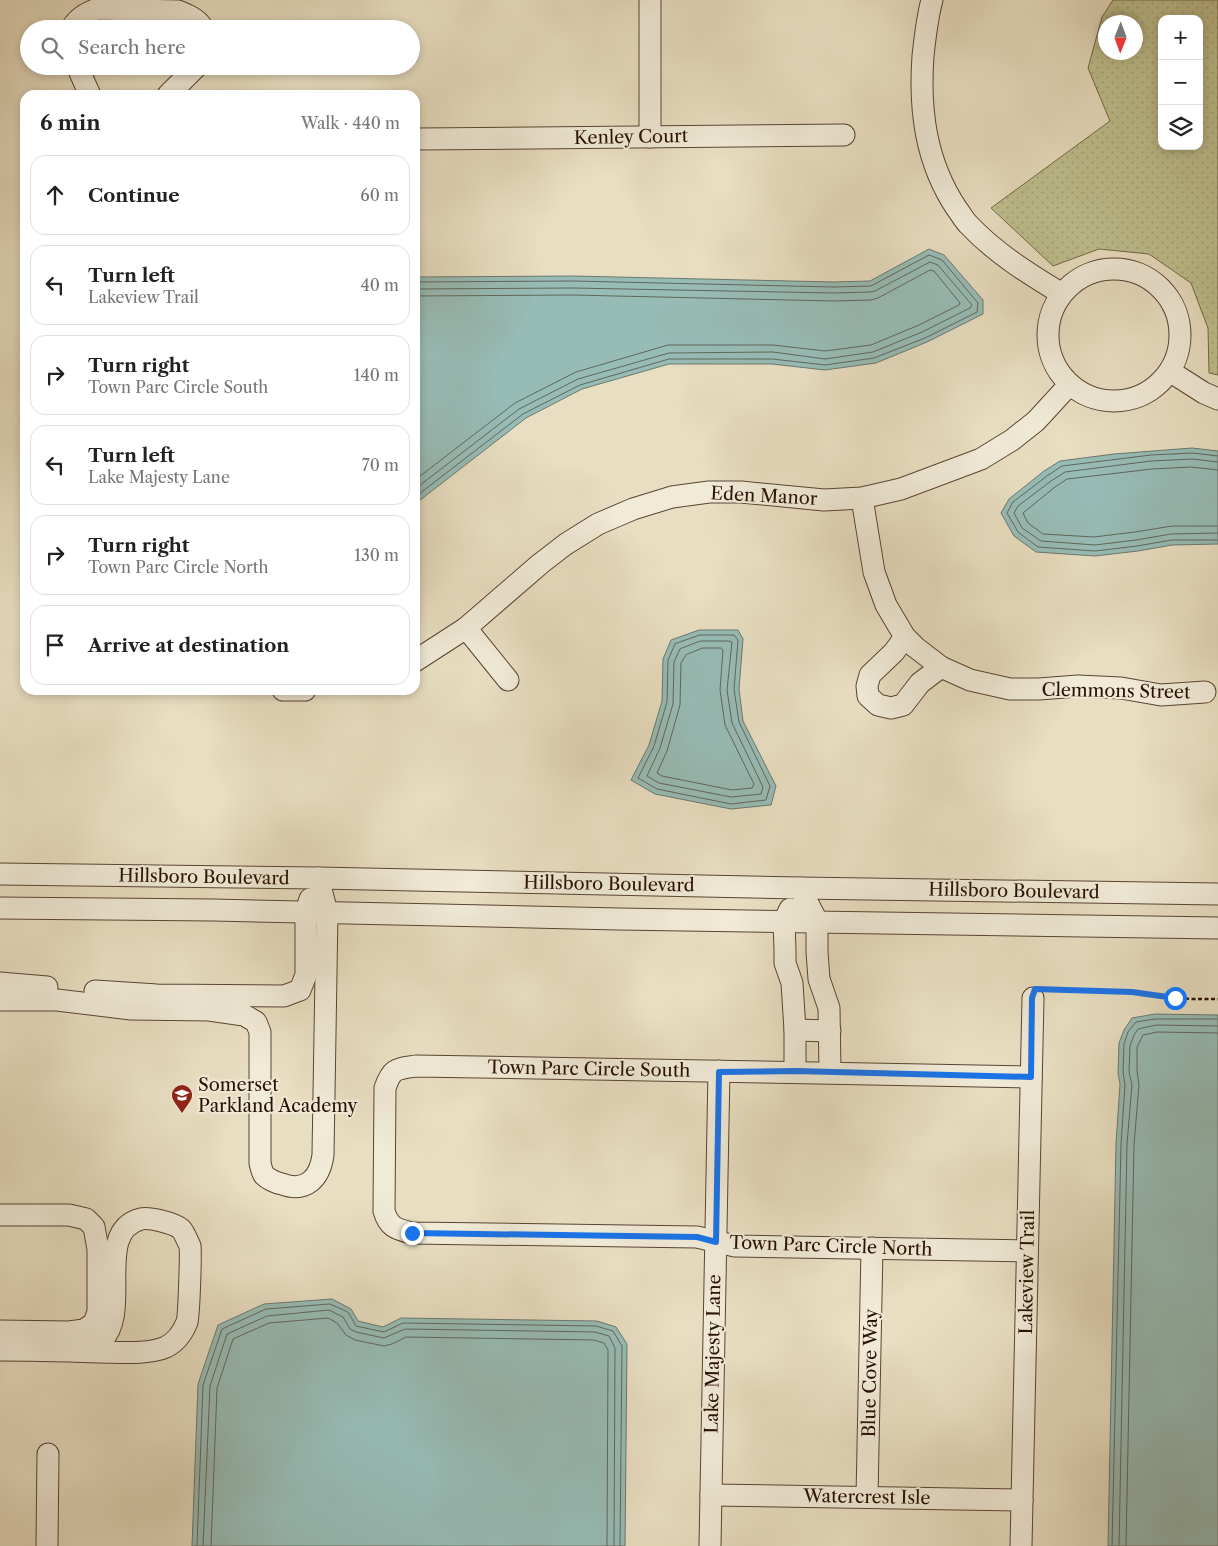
<!DOCTYPE html>
<meta charset="utf-8">
<style>
:root{--surface:#fff;--page:#f2f2f2;--text:#222;--muted:#767676;--line:#e0e0e0}
body{margin:0;font-family:"Libre Caslon Text",serif;background:var(--page);color:var(--text)}
.controls{position:absolute;right:15px;top:15px;display:grid;overflow:hidden;border-radius:10px;box-shadow:0 2px 8px #0003}
.controls button{width:45px;height:45px;display:grid;place-items:center;padding:0;border:0;border-bottom:1px solid var(--line);background:var(--surface);color:var(--text);font:25px sans-serif}
.compass{position:absolute;left:1098px;top:15px;width:45px;height:45px;border-radius:50%;background:var(--surface);box-shadow:0 2px 8px #0003;rotate:181deg}
.stop{position:absolute;width:15px;height:15px;margin:-11px;border:4px solid #1a73e8;border-radius:50%;background:#fff}
.stop.end{background:#1a73e8;border-color:#fff;box-shadow:0 1px 5px #0008}
.list{margin:0;padding:0;list-style:none}
h2{display:flex;justify-content:space-between;align-items:center;height:65px;margin:0;padding:0 20px;font-size:21px}
h2 small{font-size:16px;font-weight:400;color:var(--muted)}
.list li{display:grid;grid-template-columns:32px 1fr auto;gap:15px;align-items:center;box-sizing:border-box;height:80px;margin:0 10px 10px;padding:0 10px;border:1px solid var(--line);border-radius:15px}
.list b{display:block;font-size:19px;white-space:nowrap}
.list p{margin:0;font-size:16px;white-space:nowrap;color:var(--muted)}
.list em{font-size:16px;font-style:normal;color:var(--muted)}
.icon{flex:none;width:28px;height:28px;fill:none;stroke:currentColor;stroke-width:2;stroke-linecap:round;stroke-linejoin:round}
.map{position:relative;flex:none;width:1218px;height:1546px;overflow:hidden}
.search{position:absolute;background:var(--surface);box-shadow:0 2px 8px #0003;left:20px;top:20px;width:400px;height:55px;display:flex;align-items:center;gap:12px;box-sizing:border-box;padding:0 18px;border-radius:28px;color:var(--muted);font-size:19px}
.panel{position:absolute;background:var(--surface);box-shadow:0 2px 8px #0003;left:20px;top:90px;width:400px;height:605px;border-radius:15px}
.map>svg:first-child{display:block}
.grass{fill:url(#grass-dots);stroke:#746848;fill-rule:evenodd}
.water{fill:#97bcb6;stroke:#6b786e}
.lines{fill:none;stroke-linecap:round;stroke-linejoin:round}
.shore{stroke:#60665c;stroke-width:1}
.minor-casing{stroke:#594432;stroke-width:23}
.path{stroke:#291102;stroke-width:2.5;stroke-dasharray:4 2.5;stroke-linecap:butt}
.minor{stroke:#f0ead7;stroke-width:21}
.route{stroke:#1a73e8;stroke-width:6}
.labels{text-anchor:middle;stroke-width:4;stroke-linejoin:round;paint-order:stroke}
.street-label{font-size:18px;fill:#291102;stroke:#f0ead7}
.poi-label{font-size:18px;fill:#291102;stroke:#f0ead7;text-anchor:start}
</style>
<div class="map">
<svg width="1218" height="1546" viewBox="0 0 1218 1546">
<defs>
<pattern id="grass-dots" width="8" height="8" patternUnits="userSpaceOnUse" patternTransform="scale(1.25)"><rect width="8" height="8" fill="#bebf8e"/><path d="M2 2h.1M6 6h.1" fill="none" stroke="#a3a379" stroke-width="1.8" stroke-linecap="round"/></pattern>
</defs>
<rect width="100%" height="100%" fill="#e8dec1"/>
<filter id="stains"><feTurbulence type="fractalNoise" baseFrequency=".004" numOctaves="4"/><feColorMatrix values="0 0 0 0 .2 0 0 0 0 .09 0 0 0 0 .02 0 0 0 .5 -.17"/></filter>
<radialGradient id="worn" r=".72"><stop offset=".6" stop-color="#630" stop-opacity="0"/><stop offset="1" stop-color="#630" stop-opacity=".3"/></radialGradient>
<path class="grass" d="M1113,0h105v375l-9,-2 -1,-45 -17,-45 -42,-29 -50,-5 -46,17 -62,-58 119,-87 -22,-53 14,-51zM1162,19h37v127h-37zM1106,22h30v30h-30z"/>
<g class="water">
<polygon points="929,249 944,255 983,300 983,314 927,342 876,363 825,370 772,364 669,364 582,389 526,418 415,504 415,277 573,276 833,282 870,281"/>
<polygon points="1192,448 1218,451 1218,544 1172,545 1138,551 1095,556 1036,552 1014,536 1001,513 1009,499 1044,471 1060,461 1114,454"/>
<polygon points="699,630 738,630 743,639 739,689 743,721 776,786 771,805 731,809 655,794 631,780 649,745 662,701 663,659 671,640"/>
<polygon points="1155,1014 1218,1015 1218,1546 1108,1546 1116,1144 1120,1084 1118,1073 1119,1043 1124,1030 1132,1018"/>
<polygon points="332,1299 351,1309 358,1321 383,1327 401,1318 597,1321 616,1327 627,1344 625,1546 192,1546 198,1384 218,1325 264,1304"/>
</g>
<g class="lines">
<g class="shore">
<polyline points="415,282 573,281 833,287 871,286 929,255 942,260 978,303 977,312 925,338 874,358 825,365 772,359 669,359 580,385 523,414 415,497"/>
<polyline points="415,289 573,288 833,293 870,292 875,291 930,262 938,265 972,305 970,308 922,332 873,352 825,359 773,352 669,353 578,379 519,409 415,489"/>
<polyline points="415,296 573,295 833,301 871,300 878,298 930,270 934,271 960,303 959,305 919,325 871,345 825,351 773,345 668,345 576,372 515,403 415,480"/>
<polyline points="1218,456 1192,453 1151,455 1062,466 1047,476 1013,502 1007,513 1018,532 1038,547 1095,551 1137,546 1172,540 1218,540"/>
<polyline points="1218,462 1192,459 1151,461 1065,472 1051,481 1018,506 1014,513 1022,528 1041,541 1095,545 1136,540 1171,534 1218,533"/>
<polyline points="1218,470 1191,467 1152,469 1067,479 1055,487 1023,513 1028,523 1043,534 1094,537 1135,532 1172,526 1218,526"/>
<polygon points="700,635 734,635 738,640 734,689 739,722 770,786 766,800 731,804 657,789 638,778 654,746 667,702 668,660 675,644"/>
<polygon points="701,641 729,641 732,642 727,690 732,723 763,787 761,794 731,797 659,783 647,776 660,748 673,704 674,662 680,649"/>
<polygon points="703,648 721,648 723,650 720,690 725,725 754,784 752,788 732,790 662,776 657,773 667,751 680,705 681,663 686,655"/>
<polyline points="197,1546 203,1385 222,1329 266,1309 330,1304 348,1312 356,1326 384,1332 403,1323 596,1326 613,1331 622,1346 620,1546"/>
<polyline points="203,1546 210,1386 227,1334 267,1316 329,1310 343,1317 350,1329 356,1332 384,1338 405,1329 595,1332 609,1336 615,1348 614,1546"/>
<polyline points="211,1546 217,1388 233,1339 269,1323 328,1318 337,1323 346,1335 355,1340 384,1346 392,1344 406,1337 594,1340 604,1343 608,1350 607,1546"/>
<polyline points="1112,1546 1121,1144 1125,1085 1123,1072 1124,1044 1128,1032 1136,1022 1155,1019 1218,1019"/>
<polyline points="1119,1546 1127,1144 1132,1085 1129,1072 1130,1046 1134,1035 1138,1029 1156,1025 1218,1026"/>
<polyline points="1126,1546 1134,1145 1139,1085 1137,1071 1137,1047 1143,1035 1157,1032 1218,1033"/>
</g>
<g class="minor-casing">
<g id="minor">
<polyline points="650,0 650,137"/>
<path d="M932,0c-5,18 -7,38 -9,56 -4,55 3,107 34,153 4,5 7,11 11,15 27,29 61,50 94,70"/>
<path d="M71,29c6,-11 15,-16 26,-20l81,2c9,4 21,8 25,18"/>
<polyline points="77,66 90,95"/>
<polyline points="168,95 197,66"/>
<polyline points="418,139 844,135"/>
<circle cx="1114" cy="335" r="66"/>
<polyline points="1171,372 1204,393 1218,399"/>
<polyline points="862,498 874,572 886,605 905,637 915,647 941,667 970,680 1010,689 1039,689 1078,686 1121,688 1161,695 1205,692"/>
<polyline points="466,628 508,680"/>
<polyline points="905,637 894,652 870,675 867,686 868,696 878,705 891,708 903,705 920,683 941,667"/>
<polyline points="415,661 466,628 540,564 566,544 598,524 633,509 672,497 709,492 741,492 824,500 862,498 901,489 981,459 1012,440 1036,421 1069,385"/>
<polyline points="283,690 305,690"/>
<polyline points="0,874 318,878 800,888 1218,894"/>
<polyline points="800,888 817,921 817,952 819,979 829,1008 830,1072"/>
<polyline points="0,908 213,910 619,919 1218,928"/>
<polyline points="790,909 784,921 785,950 785,963 792,983 795,1030 795,1071"/>
<polyline points="0,983 47,987"/>
<polyline points="95,991 157,995 284,996 300,990 306,975 306,911 310,899"/>
<path d="M0,1000h57l74,9 78,1 35,5 12,7 4,10v131c1,4 2,9 4,12 4,4 12,8 18,9 24,9 38,-6 41,-29l4,-243 -9,-34"/>
<polyline points="795,1030 830,1031"/>
<polyline points="0,1215 69,1215 86,1219 94,1227 98,1249 98,1312 94,1323 84,1330 69,1332 0,1331"/>
<path d="M1027,1251l-292,-5 -38,-9 -285,-4c-15,-4 -23,-5 -28,-22l1,-123c7,-20 11,-19 31,-22 205,4 410,6 615,11"/>
<path d="M0,1350c33,0 66,1 98,2 20,0 50,3 68,-5 10,-5 17,-15 21,-25 2,-6 4,-70 3,-76 -2,-4 -6,-14 -9,-17 -7,-6 -32,-12 -40,-10 -48,12 -9,92 -39,121 -7,7 -19,9 -28,11"/>
<polyline points="711,1495 1022,1500"/>
<polyline points="867,1497 872,1248"/>
<polyline points="47,1546 48,1454"/>
<polyline points="710,1546 719,1071"/>
<polyline points="1021,1546 1033,998"/>
</g>
</g>
<polyline class="path" points="1049,989 1132,992 1190,999 1218,999"/>
<use href="#minor" class="minor"/>
</g>
<g class="lines">
<polyline class="route" points="412,1233 697,1237 716,1242 719,1072 795,1071 1031,1077 1032,998 1035,989 1132,992 1175,998"/>
</g>
<defs>
<g id="school-pin" transform="scale(1.125)"><path d="M0 17L-7.5 6A9.5 9.5 0 1 1 7.5 6Z" fill="#8f2418" stroke="#f0ead7"/><path d="M0-5L7-2L0 1L-7-2ZM-4 1L0 2.5L4 1V4Q0 6-4 4Z" fill="#fff"/></g>
</defs>
<g fill-rule="evenodd">
<use href="#school-pin" x="182" y="1095"/>
</g>
<g class="labels">
<g class="street-label">
<text transform="translate(631 137) rotate(-1)" y="6">Kenley Court</text>
<text transform="translate(764 496) rotate(3)" y="6">Eden Manor</text>
<text transform="translate(1116 691) rotate(1)" y="6">Clemmons Street</text>
<text transform="translate(204 877) rotate(1)" y="6">Hillsboro Boulevard</text>
<text transform="translate(609 884) rotate(1)" y="6">Hillsboro Boulevard</text>
<text transform="translate(1014 891) rotate(1)" y="6">Hillsboro Boulevard</text>
<text transform="translate(589 1069) rotate(1)" y="6">Town Parc Circle South</text>
<text transform="translate(831 1246) rotate(2)" y="6">Town Parc Circle North</text>
<text transform="translate(1027 1272) rotate(-89)" y="6">Lakeview Trail</text>
<text transform="translate(713 1354) rotate(-89)" y="6">Lake Majesty Lane</text>
<text transform="translate(870 1373) rotate(-89)" y="6">Blue Cove Way</text>
<text transform="translate(867 1497) rotate(1)" y="6">Watercrest Isle</text>
</g>
<g class="poi-label">
<text x="198" y="1091">Somerset<tspan x="198" dy="21">Parkland Academy</tspan></text>
</g>
</g>
<rect width="100%" height="100%" filter="url(#stains)"/>
<rect width="100%" height="100%" fill="url(#worn)"/>
</svg>
<div class="controls">
<button>+</button>
<button>−</button>
<button><svg class="icon" aria-label="layers" viewBox="0 0 24 24"><path d="M12 4l9 5-9 5-9-5zM3 14l9 5 9-5"/></svg></button>
</div>
<svg class="compass" viewBox="-18 -18 36 36"><path d="M0-13l5 13h-10z" fill="#e53935"/><path d="M0 13l5-13h-10z" fill="#767676"/></svg>
<div class="stop" style="left:1175px;top:998px"></div>
<div class="stop end" style="left:412px;top:1233px"></div>
<div class="search"><svg class="icon" aria-label="search" viewBox="0 0 24 24"><circle cx="10" cy="10" r="6"/><path d="M15 15l6 6"/></svg>Search here</div>
<section class="panel">
<h2>6 min<small>Walk · 440 m</small></h2>
<ul class="list">
<li><svg class="icon" aria-label="ahead" viewBox="0 0 24 24"><path d="M12 20V5M6 11l6-6 6 6"/></svg><div><b>Continue</b></div><em>60 m</em></li>
<li><svg class="icon" aria-label="left" viewBox="0 0 24 24"><path d="M17 20v-9H6M10 6l-5 5 5 5"/></svg><div><b>Turn left</b><p>Lakeview Trail</p></div><em>40 m</em></li>
<li><svg class="icon" aria-label="right" viewBox="0 0 24 24"><path d="M7 20v-9h11M14 6l5 5-5 5"/></svg><div><b>Turn right</b><p>Town Parc Circle South</p></div><em>140 m</em></li>
<li><svg class="icon" aria-label="left" viewBox="0 0 24 24"><path d="M17 20v-9H6M10 6l-5 5 5 5"/></svg><div><b>Turn left</b><p>Lake Majesty Lane</p></div><em>70 m</em></li>
<li><svg class="icon" aria-label="right" viewBox="0 0 24 24"><path d="M7 20v-9h11M14 6l5 5-5 5"/></svg><div><b>Turn right</b><p>Town Parc Circle North</p></div><em>130 m</em></li>
<li><svg class="icon" aria-label="arrive" viewBox="0 0 24 24"><path d="M6 21V4h12l-3 4 3 4H6"/></svg><div><b>Arrive at destination</b></div></li>
</ul>
</section>
</div>
